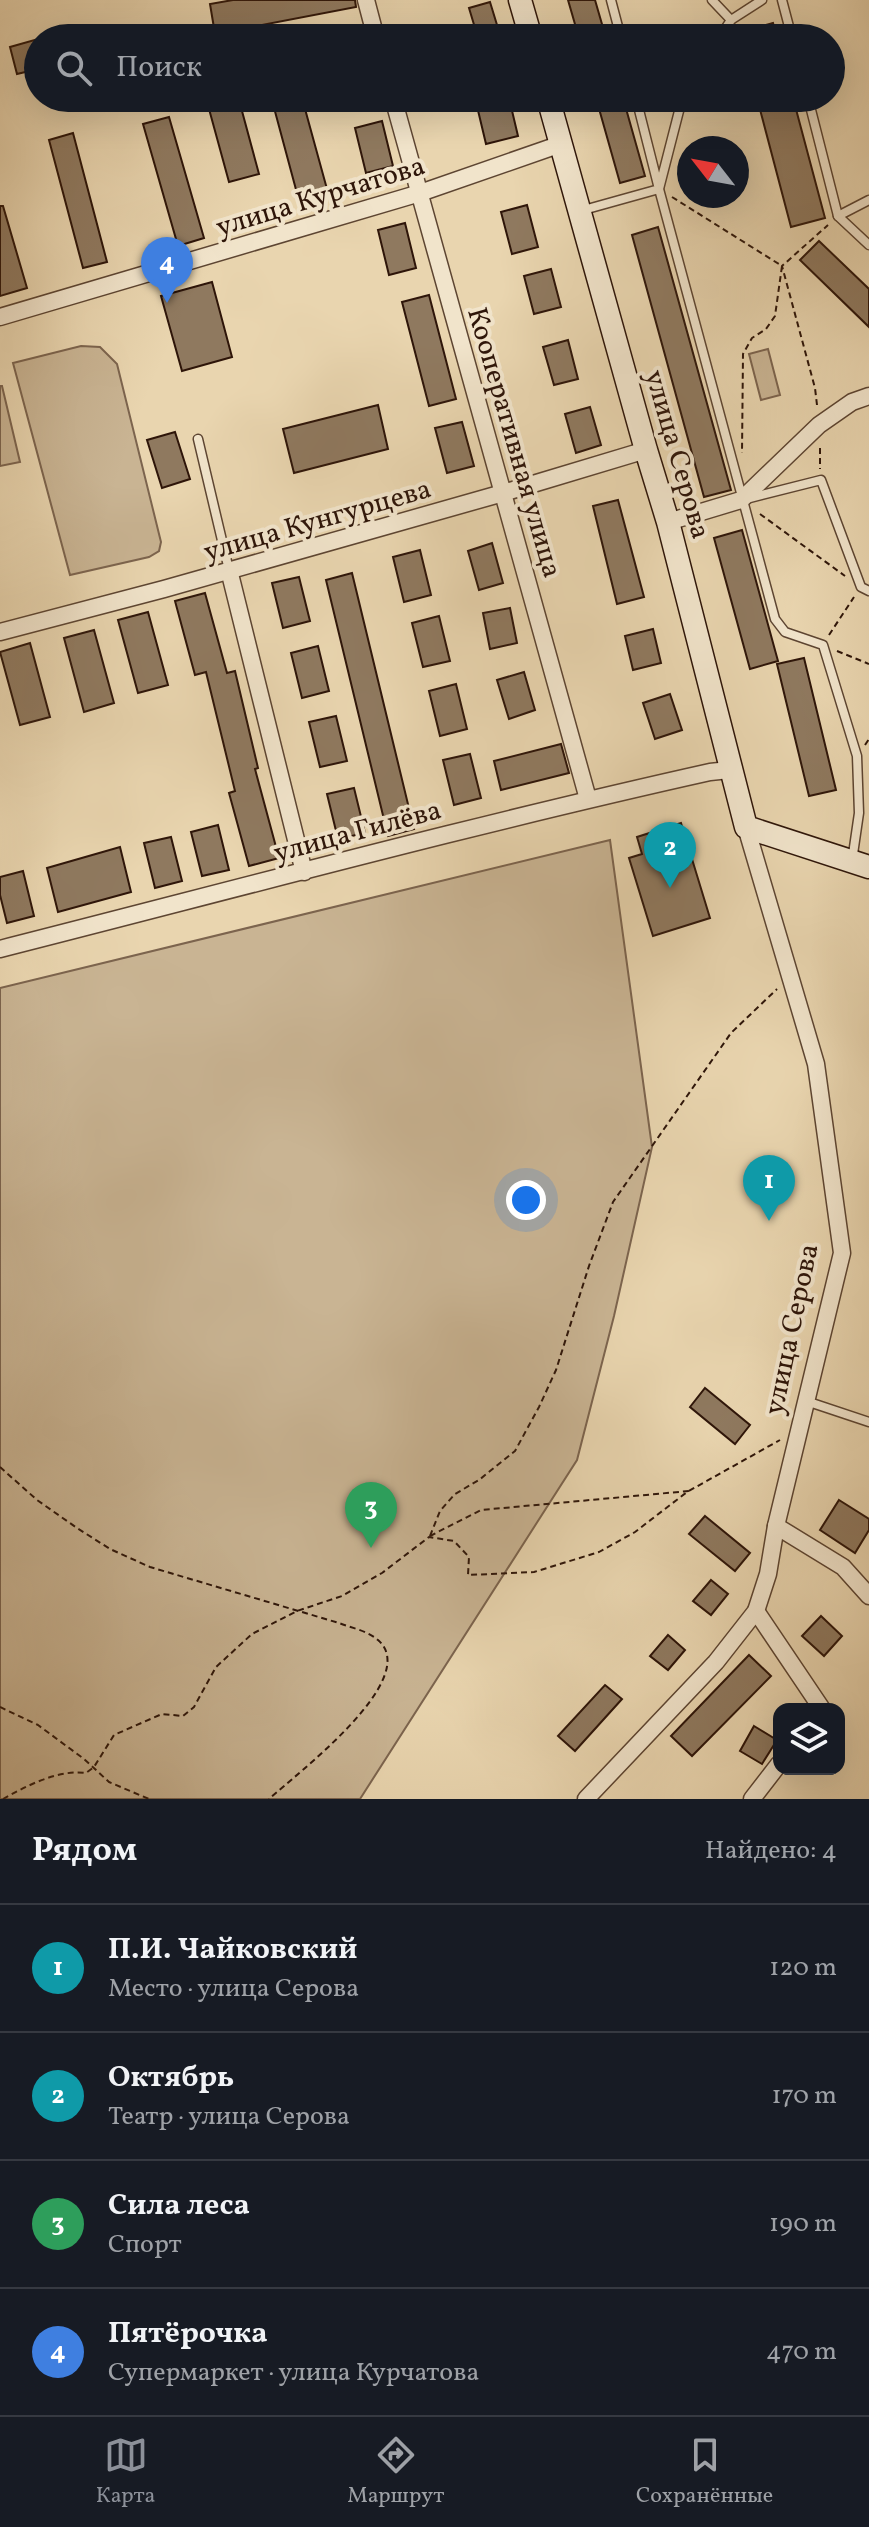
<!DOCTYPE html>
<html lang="ru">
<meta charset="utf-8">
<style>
:root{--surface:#171b24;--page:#242831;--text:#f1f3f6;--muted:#9ea1a6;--line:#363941;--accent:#8c9099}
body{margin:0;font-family:Vollkorn,serif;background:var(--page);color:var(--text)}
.controls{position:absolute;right:24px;bottom:24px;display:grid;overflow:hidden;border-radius:16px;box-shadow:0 8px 32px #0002}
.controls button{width:72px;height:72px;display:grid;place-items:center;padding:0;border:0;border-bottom:2px solid var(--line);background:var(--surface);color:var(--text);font:40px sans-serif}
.compass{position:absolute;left:677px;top:136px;width:72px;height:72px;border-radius:50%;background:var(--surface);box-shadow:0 8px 32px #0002;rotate:301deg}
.you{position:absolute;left:526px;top:1200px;width:28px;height:28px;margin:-20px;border:6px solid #fff;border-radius:50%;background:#1a73e8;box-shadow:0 0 0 12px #1a73e833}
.badge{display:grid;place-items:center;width:52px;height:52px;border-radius:50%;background:var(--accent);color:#fff;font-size:26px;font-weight:700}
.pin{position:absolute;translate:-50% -66px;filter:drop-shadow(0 2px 4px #0008)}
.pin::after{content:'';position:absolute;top:42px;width:28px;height:24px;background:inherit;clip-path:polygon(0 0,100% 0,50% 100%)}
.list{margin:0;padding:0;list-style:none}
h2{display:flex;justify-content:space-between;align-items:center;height:104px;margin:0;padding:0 32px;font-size:34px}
h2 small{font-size:26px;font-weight:400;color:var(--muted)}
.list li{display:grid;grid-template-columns:52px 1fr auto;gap:24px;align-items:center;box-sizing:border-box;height:128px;padding:0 32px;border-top:2px solid var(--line)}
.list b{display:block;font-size:30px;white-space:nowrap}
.list p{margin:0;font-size:26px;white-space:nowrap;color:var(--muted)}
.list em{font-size:26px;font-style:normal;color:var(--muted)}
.icon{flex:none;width:44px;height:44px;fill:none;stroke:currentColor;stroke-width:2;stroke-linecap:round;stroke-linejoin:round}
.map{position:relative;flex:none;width:869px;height:1799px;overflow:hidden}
.search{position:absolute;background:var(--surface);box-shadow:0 8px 32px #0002;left:24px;right:24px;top:24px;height:88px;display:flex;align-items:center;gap:20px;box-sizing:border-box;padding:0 28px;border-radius:44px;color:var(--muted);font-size:30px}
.sheet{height:616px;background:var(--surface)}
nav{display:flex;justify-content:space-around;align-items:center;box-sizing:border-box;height:112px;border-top:2px solid var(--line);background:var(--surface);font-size:22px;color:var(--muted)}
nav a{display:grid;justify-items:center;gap:4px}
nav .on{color:var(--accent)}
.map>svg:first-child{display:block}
.green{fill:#c9b493;stroke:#7c644e;stroke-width:2}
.building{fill:#8f795f;stroke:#2e1509;stroke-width:2}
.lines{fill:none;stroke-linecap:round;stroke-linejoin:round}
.lane-casing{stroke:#5d4532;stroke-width:11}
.street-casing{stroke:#5d4532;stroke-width:19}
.secondary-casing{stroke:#2e1509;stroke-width:25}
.path{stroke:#2e1509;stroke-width:2;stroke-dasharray:6 4;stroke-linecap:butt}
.lane{stroke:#f1e4cb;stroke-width:8}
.street{stroke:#f1e4cb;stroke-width:16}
.secondary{stroke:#f1e4cb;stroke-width:22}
.labels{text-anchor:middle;stroke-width:8;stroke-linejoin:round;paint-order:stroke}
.street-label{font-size:28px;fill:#2e1509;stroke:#f1e4cb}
</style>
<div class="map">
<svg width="869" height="1799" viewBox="0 0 869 1799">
<rect width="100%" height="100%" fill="#e9d5af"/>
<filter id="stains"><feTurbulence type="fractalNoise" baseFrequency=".0025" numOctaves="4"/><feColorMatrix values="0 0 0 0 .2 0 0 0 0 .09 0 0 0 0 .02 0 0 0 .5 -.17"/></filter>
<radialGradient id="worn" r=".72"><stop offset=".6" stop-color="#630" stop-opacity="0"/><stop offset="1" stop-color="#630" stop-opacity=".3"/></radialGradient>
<g class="green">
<polygon points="81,346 100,347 117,364 161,542 159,551 149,557 70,575 13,363"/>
<polygon points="768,349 780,395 761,400 749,354"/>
<polygon points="0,386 2,386 20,462 0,466"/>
<polygon points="610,840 652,1147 614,1316 577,1460 360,1799 0,1799 0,988"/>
</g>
<g class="building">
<polygon points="233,0 355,0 356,7 215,34 210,4"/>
<polygon points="568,0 595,0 606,38 579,38"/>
<polygon points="490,2 501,38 478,38 469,8"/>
<polygon points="773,23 777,38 732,38 731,35"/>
<polygon points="38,39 38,69 17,74 10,47"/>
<polygon points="294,98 302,98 327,189 298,197 273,104"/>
<polygon points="491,98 509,98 518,136 486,144 476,102"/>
<polygon points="596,98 623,98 645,176 620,183"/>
<polygon points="757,98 793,98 825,218 791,227"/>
<polygon points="239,100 259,174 229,182 209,109"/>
<polygon points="169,117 204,238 178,246 143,124"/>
<polygon points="382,121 393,166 366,173 355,128"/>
<polygon points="73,133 107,262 83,268 49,140"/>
<polygon points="527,205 538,247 512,254 501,212"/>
<polygon points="0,206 3,206 27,288 0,296"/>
<polygon points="405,223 416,268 389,275 378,230"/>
<polygon points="658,227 731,490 704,497 632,235"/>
<polygon points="819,241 869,289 869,327 800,260"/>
<polygon points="551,269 561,307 534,314 524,276"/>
<polygon points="212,282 232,357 182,371 161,296"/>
<polygon points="429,295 456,399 429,406 402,302"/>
<polygon points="568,340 578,379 554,385 543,347"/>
<polygon points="378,405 388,449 294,473 283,429"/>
<polygon points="590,407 601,445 576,453 565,414"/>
<polygon points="462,422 474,466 447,473 435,428"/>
<polygon points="175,432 190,479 162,488 147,440"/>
<polygon points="618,500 644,597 617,604 593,506"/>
<polygon points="742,530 778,661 750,669 714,538"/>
<polygon points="492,543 503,583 479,590 468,551"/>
<polygon points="420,550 431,595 404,602 393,557"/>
<polygon points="352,573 414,829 388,836 326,580"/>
<polygon points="299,577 310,621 283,628 272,583"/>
<polygon points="205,593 227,673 235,671 258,768 255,769 279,858 249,866 229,793 235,791 206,672 195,675 175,601"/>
<polygon points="510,608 517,643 490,649 483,613"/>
<polygon points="148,612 168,685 138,693 118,620"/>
<polygon points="439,616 450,661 423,667 412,623"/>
<polygon points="653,629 661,663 633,670 625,636"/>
<polygon points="94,630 114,703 84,712 64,638"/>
<polygon points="30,643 50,717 20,725 0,652"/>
<polygon points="318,646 329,691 302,698 291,653"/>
<polygon points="804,658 836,790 809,796 777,664"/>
<polygon points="524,672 535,710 509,719 497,680"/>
<polygon points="456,684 467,729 440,736 429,691"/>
<polygon points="670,694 682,730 655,739 643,703"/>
<polygon points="336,716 347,761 320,767 309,722"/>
<polygon points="561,744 569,773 501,790 494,761"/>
<polygon points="470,754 481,798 454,805 443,760"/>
<polygon points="354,788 365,833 338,839 327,794"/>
<polygon points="681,823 710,918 653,936 629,858 642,854 637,837"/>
<polygon points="218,825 229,870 202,876 191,832"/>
<polygon points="171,837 182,881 155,888 144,843"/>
<polygon points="120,847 131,892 58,912 47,868"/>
<polygon points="23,871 34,916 7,923 0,895 0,877"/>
<polygon points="705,1388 750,1425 735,1444 690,1407"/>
<polygon points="839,1500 869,1519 869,1530 855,1553 820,1530"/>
<polygon points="705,1516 750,1553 735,1571 689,1534"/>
<polygon points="711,1580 728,1594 711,1615 693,1601"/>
<polygon points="821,1616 842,1636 824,1656 802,1636"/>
<polygon points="668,1635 685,1650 668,1670 650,1656"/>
<polygon points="749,1655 771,1676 692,1756 671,1736"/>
<polygon points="605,1685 622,1699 575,1751 558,1736"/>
<polygon points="754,1726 777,1740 762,1764 740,1751"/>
</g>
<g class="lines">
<g class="lane-casing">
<g id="lane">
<polyline points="611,0 621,38"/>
<polyline points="712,0 731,20"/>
<polyline points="782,0 792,38"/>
<polyline points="719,38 731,20 762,0"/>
<polyline points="685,98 679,111 659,189 775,619 785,632 823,645 857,756 859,813 852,861"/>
<polyline points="808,98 838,216 869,245"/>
<polyline points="580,211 659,189 636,98"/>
<polyline points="838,216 869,200"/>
<polyline points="198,439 229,570"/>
<polyline points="746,499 821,480 861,587 869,591"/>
<polyline points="806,1401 869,1422"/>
</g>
</g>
<g class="street-casing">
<g id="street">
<polyline points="366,0 376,38"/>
<polyline points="393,98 588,799"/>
<polyline points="0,317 420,193 561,144"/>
<polyline points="668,522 741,500 819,425 852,402 869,396"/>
<polyline points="229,570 304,872"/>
<polyline points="0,632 164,589 503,493 646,450"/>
<path d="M0,949c236,-60 472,-124 710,-177l19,-2"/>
<polyline points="776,1526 843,1567 869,1596"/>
<polyline points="756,1611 822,1709"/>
<polyline points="586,1799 716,1662 756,1611 768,1574 776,1526 842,1253 816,1064 746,827"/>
<polyline points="752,1799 779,1764"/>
</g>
</g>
<g class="secondary-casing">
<g id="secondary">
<polyline points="520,0 531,38"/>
<polyline points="548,98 646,450 668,522 746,827 869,867"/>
</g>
</g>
<g class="path">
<polyline points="672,197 782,266 775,316 766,329 752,338 743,354 742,453"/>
<polyline points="817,405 815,388 782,266 828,225"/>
<polyline points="820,448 820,469"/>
<polyline points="760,514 845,576"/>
<polyline points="829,635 854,597"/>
<polyline points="837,651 869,664"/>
<polyline points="865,745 869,739"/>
<path d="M0,1467l37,33 40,28 33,21 40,18 189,56c13,5 29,8 39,17 45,39 -83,135 -109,159"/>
<polyline points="430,1536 440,1511 455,1494 479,1480 515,1451 539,1407 556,1370 589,1266 613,1202 731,1033 777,989"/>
<polyline points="430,1536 481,1510 689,1491"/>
<polyline points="0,1707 38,1725 84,1759 109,1782 149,1799"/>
<path d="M3,1799c23,-13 56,-30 83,-26l8,-6 20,-32 48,-21 21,2 11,-9 22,-40 36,-33 45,-23 45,-15 40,-23 47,-36 25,4 15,16 -1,18 66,-3 65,-20 36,-20 52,-40 93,-52"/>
</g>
<use href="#lane" class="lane"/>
<use href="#street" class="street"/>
<use href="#secondary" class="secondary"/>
</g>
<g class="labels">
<g class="street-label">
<text transform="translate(320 195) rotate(-17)" y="10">улица Курчатова</text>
<text transform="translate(516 442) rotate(74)" y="10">Кооперативная улица</text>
<text transform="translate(679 454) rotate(74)" y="10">улица Серова</text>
<text transform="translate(317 519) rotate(-16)" y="10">улица Кунгурцева</text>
<text transform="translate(357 830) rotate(-15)" y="10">улица Гилёва</text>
<text transform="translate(790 1329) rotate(-78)" y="10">улица Серова</text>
</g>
</g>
<rect width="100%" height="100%" filter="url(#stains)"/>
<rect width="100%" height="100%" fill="url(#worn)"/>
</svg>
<div class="controls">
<button><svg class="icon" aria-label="layers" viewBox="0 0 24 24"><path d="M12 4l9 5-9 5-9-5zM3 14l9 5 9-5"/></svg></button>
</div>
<svg class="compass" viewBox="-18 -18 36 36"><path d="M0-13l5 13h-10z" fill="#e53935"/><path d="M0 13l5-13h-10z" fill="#9ea1a6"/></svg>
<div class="you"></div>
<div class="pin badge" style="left:769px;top:1221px;background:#0f9aa8">1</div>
<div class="pin badge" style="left:670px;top:888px;background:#0f9aa8">2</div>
<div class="pin badge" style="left:371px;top:1548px;background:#2e9e5b">3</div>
<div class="pin badge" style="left:167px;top:303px;background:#3f7fe0">4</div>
<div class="search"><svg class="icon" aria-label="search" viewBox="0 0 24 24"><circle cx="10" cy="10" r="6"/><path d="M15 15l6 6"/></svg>Поиск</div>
</div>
<section class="sheet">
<h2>Рядом<small>Найдено: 4</small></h2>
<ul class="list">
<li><span class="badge" style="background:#0f9aa8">1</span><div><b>П.И. Чайковский</b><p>Место · улица Серова</p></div><em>120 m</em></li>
<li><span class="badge" style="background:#0f9aa8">2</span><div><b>Октябрь</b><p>Театр · улица Серова</p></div><em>170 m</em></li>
<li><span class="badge" style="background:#2e9e5b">3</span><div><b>Сила леса</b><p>Спорт</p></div><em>190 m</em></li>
<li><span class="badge" style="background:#3f7fe0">4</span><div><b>Пятёрочка</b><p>Супермаркет · улица Курчатова</p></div><em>470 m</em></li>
</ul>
</section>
<nav>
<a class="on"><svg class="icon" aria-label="map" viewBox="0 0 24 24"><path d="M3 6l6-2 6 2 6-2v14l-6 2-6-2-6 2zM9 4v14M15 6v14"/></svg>Карта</a>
<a><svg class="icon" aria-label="directions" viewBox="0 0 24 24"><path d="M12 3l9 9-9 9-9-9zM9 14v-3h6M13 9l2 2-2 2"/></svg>Маршрут</a>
<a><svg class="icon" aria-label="saved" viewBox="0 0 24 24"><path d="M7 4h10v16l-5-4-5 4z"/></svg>Сохранённые</a>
</nav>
